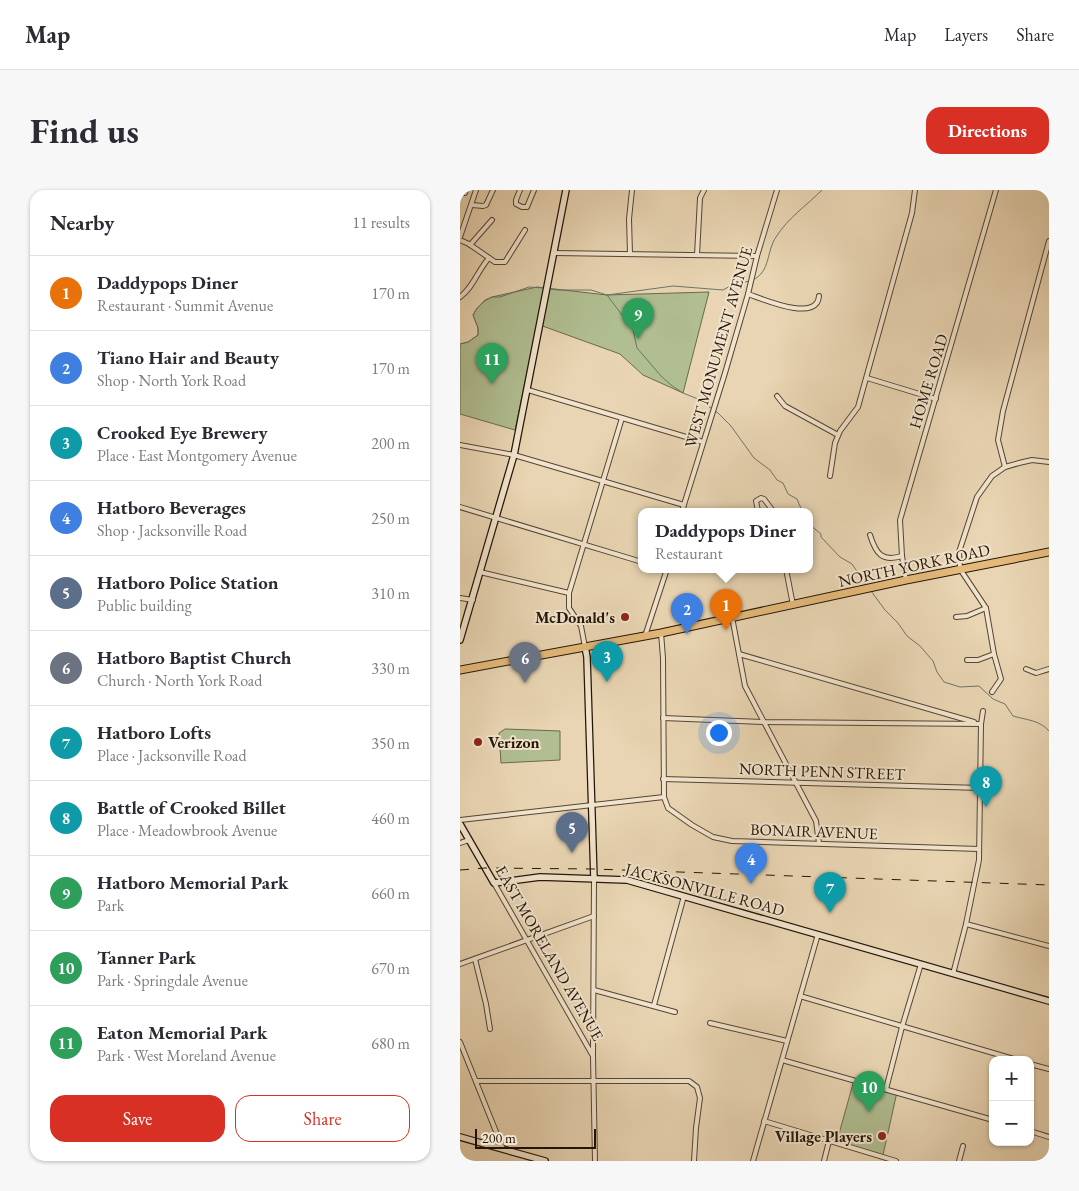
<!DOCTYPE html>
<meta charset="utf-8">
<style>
:root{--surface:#fff;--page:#f7f7f7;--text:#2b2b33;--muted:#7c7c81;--line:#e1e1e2;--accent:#d93025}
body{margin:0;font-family:"EB Garamond",serif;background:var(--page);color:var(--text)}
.controls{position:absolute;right:15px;bottom:15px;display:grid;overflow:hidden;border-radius:10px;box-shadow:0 1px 4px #0004}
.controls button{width:45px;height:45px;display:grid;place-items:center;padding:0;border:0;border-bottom:1px solid var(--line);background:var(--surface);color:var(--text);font:25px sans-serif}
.scale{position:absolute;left:15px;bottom:12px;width:121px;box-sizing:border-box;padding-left:5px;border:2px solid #251506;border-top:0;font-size:14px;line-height:18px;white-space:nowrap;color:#251506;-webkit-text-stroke:4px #f1e4ce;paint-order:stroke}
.you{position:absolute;left:258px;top:542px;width:18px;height:18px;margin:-12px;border:4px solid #fff;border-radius:50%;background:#1a73e8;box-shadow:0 0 0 8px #1a73e833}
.badge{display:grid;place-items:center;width:32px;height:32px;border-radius:50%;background:var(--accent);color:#fff;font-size:16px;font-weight:700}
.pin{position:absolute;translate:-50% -41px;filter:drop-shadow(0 1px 2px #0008)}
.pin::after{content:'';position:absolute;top:26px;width:18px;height:15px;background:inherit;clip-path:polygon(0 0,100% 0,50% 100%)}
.popup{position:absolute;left:178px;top:318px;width:175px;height:65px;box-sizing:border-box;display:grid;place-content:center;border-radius:10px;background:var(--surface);filter:drop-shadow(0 1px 4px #0005);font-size:16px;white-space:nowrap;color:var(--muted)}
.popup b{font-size:19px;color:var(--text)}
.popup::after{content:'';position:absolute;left:50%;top:100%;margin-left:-10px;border:10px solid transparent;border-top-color:var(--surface)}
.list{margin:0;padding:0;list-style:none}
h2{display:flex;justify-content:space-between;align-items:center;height:65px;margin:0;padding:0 20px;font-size:21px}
h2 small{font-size:16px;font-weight:400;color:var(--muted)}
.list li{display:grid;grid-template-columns:32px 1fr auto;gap:15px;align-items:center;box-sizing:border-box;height:75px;padding:0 20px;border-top:1px solid var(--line)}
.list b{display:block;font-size:19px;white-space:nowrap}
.list p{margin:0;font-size:16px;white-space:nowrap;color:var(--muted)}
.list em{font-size:16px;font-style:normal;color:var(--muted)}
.actions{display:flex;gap:10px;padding:15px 20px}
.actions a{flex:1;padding:11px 0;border:1px solid var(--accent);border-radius:15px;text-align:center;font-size:18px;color:var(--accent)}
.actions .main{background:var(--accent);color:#fff}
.map{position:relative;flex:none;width:589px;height:971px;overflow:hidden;border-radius:15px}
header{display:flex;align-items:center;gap:30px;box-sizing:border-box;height:70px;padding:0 25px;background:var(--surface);border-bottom:1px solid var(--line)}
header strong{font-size:24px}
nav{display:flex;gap:28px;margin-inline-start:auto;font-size:18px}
.intro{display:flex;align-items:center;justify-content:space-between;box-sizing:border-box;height:120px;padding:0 30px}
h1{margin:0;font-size:35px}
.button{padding:12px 22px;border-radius:15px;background:var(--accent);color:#fff;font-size:18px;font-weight:700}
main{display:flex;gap:30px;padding:0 30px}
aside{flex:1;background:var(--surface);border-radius:15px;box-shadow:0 1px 4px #0004}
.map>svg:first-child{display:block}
.green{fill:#b0be91;stroke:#6a6a4c}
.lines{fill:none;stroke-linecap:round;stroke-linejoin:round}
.stream{stroke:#697768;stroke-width:1}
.street-casing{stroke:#564531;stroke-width:6}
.secondary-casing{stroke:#251506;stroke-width:8}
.highway-casing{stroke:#251506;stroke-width:9}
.street{stroke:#f1e4ce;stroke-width:4}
.secondary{stroke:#f1e4ce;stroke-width:5.5}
.highway{stroke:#e4ba7a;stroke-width:7}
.rail{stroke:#251506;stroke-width:1;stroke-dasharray:9 9;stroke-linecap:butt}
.poi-dot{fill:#8f2418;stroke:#f1e4ce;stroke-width:2}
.labels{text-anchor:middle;stroke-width:4;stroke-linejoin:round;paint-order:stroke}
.street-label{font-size:16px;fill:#251506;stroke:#f1e4ce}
.poi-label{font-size:16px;font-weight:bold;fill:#251506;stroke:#f1e4ce;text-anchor:end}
</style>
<header>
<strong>Map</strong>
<nav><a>Map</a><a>Layers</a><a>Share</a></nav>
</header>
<div class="intro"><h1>Find us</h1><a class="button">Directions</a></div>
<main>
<aside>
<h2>Nearby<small>11 results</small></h2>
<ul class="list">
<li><span class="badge" style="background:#e8710a">1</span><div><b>Daddypops Diner</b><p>Restaurant · Summit Avenue</p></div><em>170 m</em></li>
<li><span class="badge" style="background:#3f7fe0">2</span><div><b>Tiano Hair and Beauty</b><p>Shop · North York Road</p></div><em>170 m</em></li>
<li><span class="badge" style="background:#0f9aa8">3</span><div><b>Crooked Eye Brewery</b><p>Place · East Montgomery Avenue</p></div><em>200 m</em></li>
<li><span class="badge" style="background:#3f7fe0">4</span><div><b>Hatboro Beverages</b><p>Shop · Jacksonville Road</p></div><em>250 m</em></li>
<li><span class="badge" style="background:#5c6f8a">5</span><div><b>Hatboro Police Station</b><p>Public building</p></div><em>310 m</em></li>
<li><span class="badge" style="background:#6b7280">6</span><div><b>Hatboro Baptist Church</b><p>Church · North York Road</p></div><em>330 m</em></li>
<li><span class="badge" style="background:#0f9aa8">7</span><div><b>Hatboro Lofts</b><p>Place · Jacksonville Road</p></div><em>350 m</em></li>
<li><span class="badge" style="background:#0f9aa8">8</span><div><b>Battle of Crooked Billet</b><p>Place · Meadowbrook Avenue</p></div><em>460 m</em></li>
<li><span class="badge" style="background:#2e9e5b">9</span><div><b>Hatboro Memorial Park</b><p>Park</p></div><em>660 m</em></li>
<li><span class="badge" style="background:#2e9e5b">10</span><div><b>Tanner Park</b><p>Park · Springdale Avenue</p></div><em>670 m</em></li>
<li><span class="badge" style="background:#2e9e5b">11</span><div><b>Eaton Memorial Park</b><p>Park · West Moreland Avenue</p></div><em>680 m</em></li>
</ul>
<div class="actions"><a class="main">Save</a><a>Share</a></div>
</aside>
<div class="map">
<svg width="589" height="971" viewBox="0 0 589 971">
<rect width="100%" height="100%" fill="#e9d5b3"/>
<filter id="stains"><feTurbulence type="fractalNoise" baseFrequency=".004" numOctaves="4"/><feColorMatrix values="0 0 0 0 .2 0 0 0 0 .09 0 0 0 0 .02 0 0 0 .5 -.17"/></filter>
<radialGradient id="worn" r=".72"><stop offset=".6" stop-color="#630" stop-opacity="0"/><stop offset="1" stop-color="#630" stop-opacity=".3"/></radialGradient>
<g class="green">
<path d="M77,97l70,8 102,-3 -26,101 -40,-18 -23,-21 -83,-30 -22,106 -55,-16v-70l8,-2 10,-7v-7l-5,-13c4,-8 10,-14 19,-18z"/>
<polygon points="45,539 100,541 100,570 41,573 39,543"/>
<polygon points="394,890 437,902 423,965 377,951"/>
</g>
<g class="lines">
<g class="stream">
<path d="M293,90c18,-9 13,-28 23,-43 12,-19 30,-31 46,-47"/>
<polyline points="91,99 97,100 131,100 147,105 165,129 172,135 177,158 201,186 211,195 223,203 238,209 258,223 271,236 294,268 310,280 317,290 323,293 328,304 337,309 342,321"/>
<polyline points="147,105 213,96 263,100 274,94 290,91"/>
<polyline points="0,154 8,152 18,145 18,138 13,125 17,118 25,110 32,107 40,107 69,97 83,98"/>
<polyline points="350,335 361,344 361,347 380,367 392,374 407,396"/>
<path d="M411,401l14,19 13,13 9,13 13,10 13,15 4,11 7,10 16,5 19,-1 14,13 12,5 8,12c13,4 27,4 36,15"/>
</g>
<g class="street-casing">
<g id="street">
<polyline points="60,0 56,10 56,14 62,17 67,17 74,0"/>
<polyline points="0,2 5,3 6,0"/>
<polyline points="12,15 23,16 26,15 33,0"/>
<polyline points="0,47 16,0"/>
<polyline points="0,50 9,54 35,72 45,72 65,40"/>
<polyline points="10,55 32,30"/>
<polyline points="94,63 297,66"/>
<polyline points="170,64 169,29 172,0"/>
<polyline points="237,65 240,8 244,0"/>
<path d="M288,104c15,5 69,29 71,2"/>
<path d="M0,107c13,-9 18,-27 29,-39"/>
<polyline points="407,188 476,209"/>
<polyline points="68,200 243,252"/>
<polyline points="317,206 325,216 378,245"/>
<polyline points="0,255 54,265 224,315"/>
<polyline points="545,277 538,250 543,221 589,51"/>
<polyline points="370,286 375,253 380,241 398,217 452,23 455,0"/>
<polyline points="0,317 182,372"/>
<polyline points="222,321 265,183 288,104 297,66 317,0"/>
<polyline points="298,321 296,311 301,308 304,309 313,321"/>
<path d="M410,345c6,19 12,27 32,21"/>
<polyline points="326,379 333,415"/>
<polyline points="20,382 109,403"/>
<polyline points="446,390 442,366 440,330 536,0"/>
<polyline points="0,408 13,410"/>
<polyline points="272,427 285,496 356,631 359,653"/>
<polyline points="496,427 507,426 526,418"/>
<polyline points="201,443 203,468 204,607 208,618 232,635 253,647 272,651 519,659"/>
<polyline points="185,446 207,379"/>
<polyline points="125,457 121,436 109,418 109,403 162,228"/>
<polyline points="279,464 514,532"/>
<polyline points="507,470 518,470 534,464"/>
<polyline points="566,479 576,483 589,479"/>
<polyline points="532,502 541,489 534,464 526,418 500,379 499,362 517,307 532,286 545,277 559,273 572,270 589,272"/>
<polyline points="203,528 303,532 521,534"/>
<polyline points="203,589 521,598"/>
<polyline points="0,630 204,607"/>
<polyline points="0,653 9,650"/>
<polyline points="34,693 133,866 135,971"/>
<polyline points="506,734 589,756"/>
<polyline points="15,769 26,814 30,839"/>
<polyline points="0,774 134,726"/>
<polyline points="493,784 506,734 519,670 521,534 523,521"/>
<polyline points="134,800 215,822"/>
<polyline points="340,806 557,870"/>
<polyline points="194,815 224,706"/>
<polyline points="250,833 327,851"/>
<polyline points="0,852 43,959"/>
<polyline points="133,864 134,689"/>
<polyline points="322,870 533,930"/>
<polyline points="570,874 589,879"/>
<polyline points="16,891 229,891 237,897 240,908 236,938 234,971"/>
<polyline points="426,899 442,837 461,774"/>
<polyline points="304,931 436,971"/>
<polyline points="570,941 589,947"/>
<polyline points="293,971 358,744"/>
<polyline points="364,971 369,951"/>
<polyline points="499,971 503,956"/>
</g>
</g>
<g class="secondary-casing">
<g id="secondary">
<polyline points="0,450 54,265 106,0"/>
<polyline points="125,457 127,467 134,689"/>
<polyline points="0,634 34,693 80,687 167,690 589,811"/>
<polyline points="0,947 85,971"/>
</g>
</g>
<g class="highway-casing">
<polyline id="highway" points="0,480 201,443 446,390 589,362"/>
</g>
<use href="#street" class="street"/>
<use href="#secondary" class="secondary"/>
<use href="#highway" class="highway"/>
<polyline class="rail" points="0,680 25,678 134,679 589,695"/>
</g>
<g class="poi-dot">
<circle cx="165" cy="427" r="5"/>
<circle cx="18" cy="552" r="5"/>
<circle cx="422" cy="946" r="5"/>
</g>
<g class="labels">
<g class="street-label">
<text transform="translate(258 157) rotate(-74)" y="6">WEST MONUMENT AVENUE</text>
<text transform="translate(468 191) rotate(-73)" y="6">HOME ROAD</text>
<text transform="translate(454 375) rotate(-12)" y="6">NORTH YORK ROAD</text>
<text transform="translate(362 581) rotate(2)" y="6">NORTH PENN STREET</text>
<text transform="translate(354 641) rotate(2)" y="6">BONAIR AVENUE</text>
<text transform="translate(245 699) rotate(15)" y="6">JACKSONVILLE ROAD</text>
<text transform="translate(90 763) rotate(60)" y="6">EAST MORELAND AVENUE</text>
</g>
<g class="poi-label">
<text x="155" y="433">McDonald's</text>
<text x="28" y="558" text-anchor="start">Verizon</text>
<text x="412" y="952">Village Players</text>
</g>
</g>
<rect width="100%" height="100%" filter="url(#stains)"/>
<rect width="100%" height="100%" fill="url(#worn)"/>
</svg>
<div class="controls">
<button>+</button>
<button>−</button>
</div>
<div class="scale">200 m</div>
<div class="you"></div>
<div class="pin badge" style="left:266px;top:440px;background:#e8710a">1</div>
<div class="popup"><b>Daddypops Diner</b>Restaurant</div>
<div class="pin badge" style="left:227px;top:444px;background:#3f7fe0">2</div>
<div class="pin badge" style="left:147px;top:492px;background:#0f9aa8">3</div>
<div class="pin badge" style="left:291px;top:694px;background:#3f7fe0">4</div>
<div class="pin badge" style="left:112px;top:663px;background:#5c6f8a">5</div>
<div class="pin badge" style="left:65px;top:493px;background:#6b7280">6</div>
<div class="pin badge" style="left:370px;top:723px;background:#0f9aa8">7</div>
<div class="pin badge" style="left:526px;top:617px;background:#0f9aa8">8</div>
<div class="pin badge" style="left:178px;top:149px;background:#2e9e5b">9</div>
<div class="pin badge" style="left:409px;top:922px;background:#2e9e5b">10</div>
<div class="pin badge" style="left:32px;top:194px;background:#2e9e5b">11</div>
</div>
</main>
